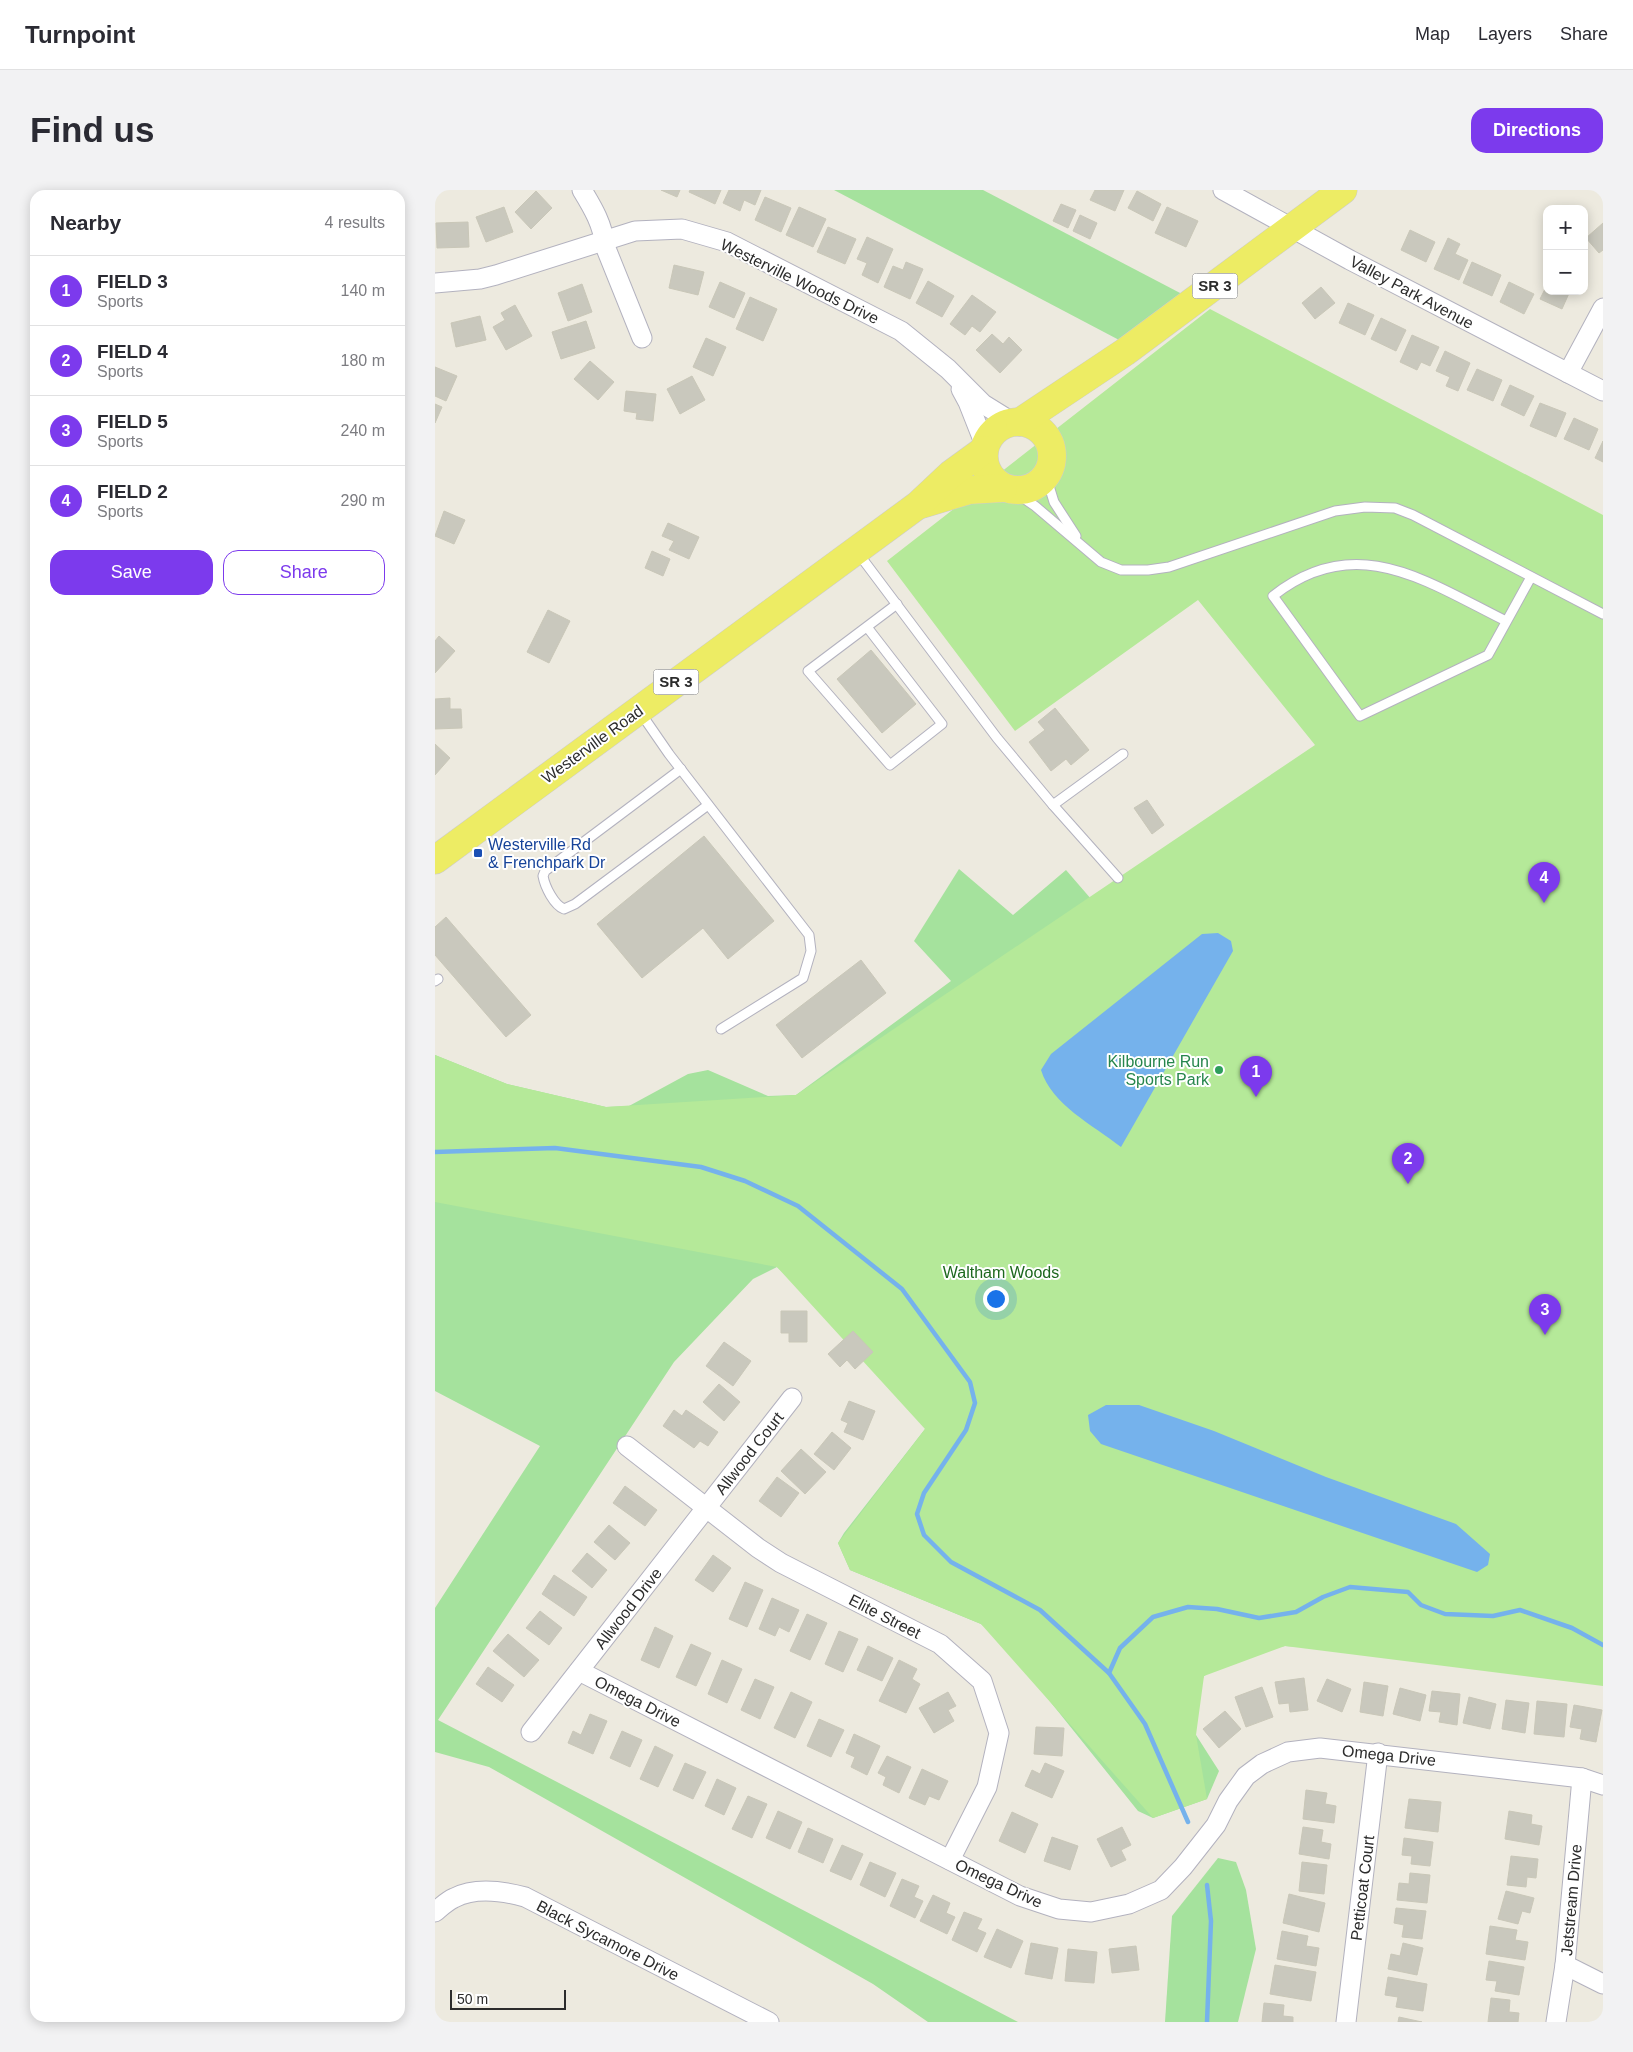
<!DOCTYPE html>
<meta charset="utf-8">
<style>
:root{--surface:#fff;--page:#f2f2f3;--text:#2b2b33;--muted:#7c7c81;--line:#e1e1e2;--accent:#7c3aed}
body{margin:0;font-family:Arial,sans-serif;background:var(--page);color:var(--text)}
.controls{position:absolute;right:15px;top:15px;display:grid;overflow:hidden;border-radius:10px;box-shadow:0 2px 12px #0003}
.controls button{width:45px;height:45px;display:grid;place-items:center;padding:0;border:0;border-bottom:1px solid var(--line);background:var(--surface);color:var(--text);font:25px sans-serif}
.scale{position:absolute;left:15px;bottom:12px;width:116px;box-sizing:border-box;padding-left:5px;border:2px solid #2c2c2c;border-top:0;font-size:14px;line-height:18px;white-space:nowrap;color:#2c2c2c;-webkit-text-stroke:4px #fff;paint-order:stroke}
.you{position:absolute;left:560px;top:1108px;width:18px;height:18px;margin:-12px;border:4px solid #fff;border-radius:50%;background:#1a73e8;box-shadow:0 0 0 8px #1a73e833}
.badge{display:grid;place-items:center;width:32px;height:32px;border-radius:50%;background:var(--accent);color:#fff;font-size:16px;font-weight:700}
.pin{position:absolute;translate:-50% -41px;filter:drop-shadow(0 1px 2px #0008)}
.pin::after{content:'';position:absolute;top:26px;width:18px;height:15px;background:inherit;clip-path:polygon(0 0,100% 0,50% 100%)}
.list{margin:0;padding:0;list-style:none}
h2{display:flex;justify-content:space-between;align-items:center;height:65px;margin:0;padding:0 20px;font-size:21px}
h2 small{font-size:16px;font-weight:400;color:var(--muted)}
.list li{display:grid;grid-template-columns:32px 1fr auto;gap:15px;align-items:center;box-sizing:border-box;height:70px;padding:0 20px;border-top:1px solid var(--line)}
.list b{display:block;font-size:19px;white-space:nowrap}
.list p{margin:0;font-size:16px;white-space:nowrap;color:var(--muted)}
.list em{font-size:16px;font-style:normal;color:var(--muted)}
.actions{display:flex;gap:10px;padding:15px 20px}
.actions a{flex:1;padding:11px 0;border:1px solid var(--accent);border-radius:15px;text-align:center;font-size:18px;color:var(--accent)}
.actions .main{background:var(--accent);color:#fff}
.map{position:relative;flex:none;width:1168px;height:1832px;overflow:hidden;border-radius:15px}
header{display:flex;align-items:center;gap:30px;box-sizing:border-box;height:70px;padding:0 25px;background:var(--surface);border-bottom:1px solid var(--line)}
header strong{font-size:24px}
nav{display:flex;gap:28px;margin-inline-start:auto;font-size:18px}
.intro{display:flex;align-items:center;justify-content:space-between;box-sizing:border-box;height:120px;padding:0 30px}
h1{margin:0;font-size:35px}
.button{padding:12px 22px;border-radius:15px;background:var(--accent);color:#fff;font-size:18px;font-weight:700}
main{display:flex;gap:30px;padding:0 30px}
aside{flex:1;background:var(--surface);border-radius:15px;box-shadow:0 2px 12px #0003}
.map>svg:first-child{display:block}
.green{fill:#a5e29d}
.pitch{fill:#b5e999}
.water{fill:#75b2ec}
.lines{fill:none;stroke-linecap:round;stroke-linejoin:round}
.stream{stroke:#75b2ec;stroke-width:4.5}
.building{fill:#c9c8bd;stroke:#c9c7b8}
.service-casing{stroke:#b3b2bf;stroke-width:11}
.minor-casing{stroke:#b3b2bf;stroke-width:21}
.primary-casing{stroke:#ccc;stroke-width:29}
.service{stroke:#fff;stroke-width:9}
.minor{stroke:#fff;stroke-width:19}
.primary{stroke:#edec64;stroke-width:28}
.transit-dot{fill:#1a4fb4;stroke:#fff;stroke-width:2}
.leisure-dot{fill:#2e9e5b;stroke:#fff;stroke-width:2}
.labels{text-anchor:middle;stroke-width:4;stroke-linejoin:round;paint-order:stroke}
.shield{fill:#fff;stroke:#6b6b6b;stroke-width:1}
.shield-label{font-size:15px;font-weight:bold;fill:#2c2c2c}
.street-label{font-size:16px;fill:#2c2c2c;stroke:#fff}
.transit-label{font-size:16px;fill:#164399;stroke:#fff;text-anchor:start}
.leisure-label{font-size:16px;fill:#27864d;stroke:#fff;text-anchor:end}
.park-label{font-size:16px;fill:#1d681e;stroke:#fff}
</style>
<header>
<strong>Turnpoint</strong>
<nav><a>Map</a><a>Layers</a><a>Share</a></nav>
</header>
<div class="intro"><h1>Find us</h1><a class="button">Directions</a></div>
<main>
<aside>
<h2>Nearby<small>4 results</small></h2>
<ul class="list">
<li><span class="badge">1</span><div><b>FIELD 3</b><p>Sports</p></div><em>140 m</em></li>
<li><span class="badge">2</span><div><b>FIELD 4</b><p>Sports</p></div><em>180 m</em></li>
<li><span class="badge">3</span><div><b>FIELD 5</b><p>Sports</p></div><em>240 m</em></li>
<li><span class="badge">4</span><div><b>FIELD 2</b><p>Sports</p></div><em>290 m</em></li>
</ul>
<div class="actions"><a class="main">Save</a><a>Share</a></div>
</aside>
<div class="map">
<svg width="1168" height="1832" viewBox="0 0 1168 1832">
<rect width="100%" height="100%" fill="#edeadf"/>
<g class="green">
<polygon points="399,0 548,0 747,104 686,151"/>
<polygon points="524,679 578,725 631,680 663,717 985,1464 850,1456 800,1466 769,1486 760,1508 761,1545 784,1581 772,1609 718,1628 703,1621 565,1449 546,1434 415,1380 403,1353 409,1343 490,1239 492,1216 342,1077 318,1089 239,1172 3,1530 583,1832 493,1832 438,1794 54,1577 0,1562 0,1418 105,1256 0,1201 0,865 72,894 171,917 194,916 253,884 273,880 333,906 361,905 516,791 479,751"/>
<polygon points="783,1668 801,1672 811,1700 821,1759 803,1832 730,1832 737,1726"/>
</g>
<polygon class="pitch" points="775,119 1168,325 1168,1496 850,1456 769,1486 761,1545 772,1609 718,1628 546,1434 415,1380 403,1353 490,1239 342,1077 0,1012 0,865 72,894 171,917 361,905 880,555 763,410 580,541 452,371"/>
<g class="water">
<path d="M783,743l13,8 2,10 -112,196c-28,-22 -69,-42 -80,-77l10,-16 151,-120z"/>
<polygon points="671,1215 704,1215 779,1241 891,1287 1021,1334 1055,1364 1053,1375 1042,1382 666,1254 655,1241 653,1225"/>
</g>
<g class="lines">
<g class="stream">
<polyline points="0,962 120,958 266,977 310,991 363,1016 467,1099 535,1192 540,1213 531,1240 489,1303 482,1324 489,1345 516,1372 605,1420 674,1483 710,1534 753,1632"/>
<polyline points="674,1483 685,1458 718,1427 753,1417 782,1419 824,1428 861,1422 888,1407 915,1397 973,1402 986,1415 1010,1424 1058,1426 1085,1420 1137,1438 1168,1455"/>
<polyline points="772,1695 776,1731 772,1832"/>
</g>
</g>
<g class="building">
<polygon points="226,0 245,0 242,7"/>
<polygon points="255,0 286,0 280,14 254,2"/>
<polygon points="294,0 326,0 320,15 309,10 305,21 288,13"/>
<polygon points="660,0 689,0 680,21 655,10"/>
<polygon points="101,1 117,18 96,39 80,22"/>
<polygon points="702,1 726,14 718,31 693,18"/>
<polygon points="330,7 356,18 346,42 320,30"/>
<polygon points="626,14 641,20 633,38 618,31"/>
<polygon points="69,17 78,42 51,52 41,27"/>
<polygon points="364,17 391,29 378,57 351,45"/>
<polygon points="732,17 763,31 751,57 720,43"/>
<polygon points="645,25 662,33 655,49 638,41"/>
<polygon points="33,32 34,57 2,58 1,33"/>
<polygon points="1168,33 1168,60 1164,63 1151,48"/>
<polygon points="393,37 421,49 410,74 382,62"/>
<polygon points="975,40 1000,52 991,72 966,60"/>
<polygon points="432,47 458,59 443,93 427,85 432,73 422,69"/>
<polygon points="1013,48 1025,54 1020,64 1033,70 1024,90 999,79"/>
<polygon points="471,72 488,79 475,109 449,97 458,76 468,80"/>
<polygon points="1037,72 1066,85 1057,106 1028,93"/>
<polygon points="239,75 269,82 263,105 234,98"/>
<polygon points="493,91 519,106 507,127 481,113"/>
<polygon points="285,92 310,103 299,128 274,117"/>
<polygon points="1074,92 1099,104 1089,124 1065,112"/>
<polygon points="147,94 157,122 133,131 123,103"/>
<polygon points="1112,95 1112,101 1135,101 1127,119 1105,109"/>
<polygon points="886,97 900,113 880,129 867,113"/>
<polygon points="537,105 561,122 545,142 537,136 530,145 515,134"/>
<polygon points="315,107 342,119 328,151 301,139"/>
<polygon points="913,113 939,125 930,145 904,133"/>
<polygon points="80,115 97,146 71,160 58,137 70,130 66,123"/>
<polygon points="45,126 51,150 21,157 16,133"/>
<polygon points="946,128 971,140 961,161 936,149"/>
<polygon points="151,131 160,158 126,169 117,142"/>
<polygon points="557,144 568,154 574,147 587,160 565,183 541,160"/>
<polygon points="977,145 1004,157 995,176 986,172 982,180 965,172"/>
<polygon points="271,148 291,157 278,186 258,177"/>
<polygon points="1010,161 1035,173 1023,201 1011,196 1015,187 1001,181"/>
<polygon points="155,171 179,192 163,210 139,189"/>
<polygon points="0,177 22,186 11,211 0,206"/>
<polygon points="1042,179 1067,190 1058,211 1032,200"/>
<polygon points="257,186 270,210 245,224 232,199"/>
<polygon points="1075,195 1099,206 1089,226 1066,215"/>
<polygon points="191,201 221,204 218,231 201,229 202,223 189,221"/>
<polygon points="1105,213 1131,223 1121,247 1095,236"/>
<polygon points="0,214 7,217 0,233"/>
<polygon points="1139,228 1163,239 1154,260 1129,249"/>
<polygon points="1168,251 1168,272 1160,268"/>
<polygon points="9,321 30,330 19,354 0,346"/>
<polygon points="233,333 264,347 254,369 234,360 239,351 227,346"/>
<polygon points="217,361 235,369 228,386 210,378"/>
<polygon points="113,420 135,431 114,473 92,462"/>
<polygon points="4,446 20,461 0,483 0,451"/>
<polygon points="436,460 481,514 447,543 402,489"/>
<polygon points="15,508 15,519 26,519 27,538 0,539 0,509"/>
<polygon points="620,518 654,560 636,575 631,569 616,581 594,552 610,540 603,532"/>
<polygon points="0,554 15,568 0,585"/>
<polygon points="712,610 729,635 717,644 699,618"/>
<polygon points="269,646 339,731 293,769 268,738 207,788 162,734"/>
<polygon points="11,727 96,825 71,847 0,765 0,737"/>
<polygon points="426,770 451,803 367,868 341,835"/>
<polygon points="346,1121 372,1121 372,1152 354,1152 354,1143 346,1143"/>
<polygon points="418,1141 438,1162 420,1179 412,1170 405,1177 393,1164"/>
<polygon points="289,1152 316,1171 298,1196 271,1176"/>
<polygon points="284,1194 305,1212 289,1231 268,1212"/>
<polygon points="414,1211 440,1221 428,1250 409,1242 413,1233 406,1230"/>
<polygon points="239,1220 247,1226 251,1220 283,1242 273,1256 265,1251 259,1258 228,1236"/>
<polygon points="397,1242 416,1258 399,1280 379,1264"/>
<polygon points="366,1259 391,1282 370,1304 346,1281"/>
<polygon points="342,1287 364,1303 346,1327 324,1311"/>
<polygon points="190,1296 222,1320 210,1336 178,1313"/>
<polygon points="174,1335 195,1353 180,1370 159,1352"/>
<polygon points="152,1363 172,1380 157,1398 137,1381"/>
<polygon points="278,1365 296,1378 278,1402 260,1390"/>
<polygon points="119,1385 152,1407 139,1426 107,1404"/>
<polygon points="310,1392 328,1400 312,1437 294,1429"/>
<polygon points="337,1408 364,1420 354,1442 344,1437 340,1446 324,1439"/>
<polygon points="105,1421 127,1438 114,1455 91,1438"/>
<polygon points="372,1424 392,1433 375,1470 355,1461"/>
<polygon points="220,1437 238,1446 224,1478 206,1470"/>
<polygon points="404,1441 423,1449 408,1482 390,1474"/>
<polygon points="73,1444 104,1470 89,1487 58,1461"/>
<polygon points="256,1454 276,1463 261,1496 241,1487"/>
<polygon points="433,1456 458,1468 447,1491 422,1480"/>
<polygon points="287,1470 307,1479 292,1513 273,1504"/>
<polygon points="464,1470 482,1479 477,1489 485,1494 471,1523 444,1511"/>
<polygon points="53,1477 79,1495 67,1512 41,1494"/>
<polygon points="869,1488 873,1520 855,1522 854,1513 844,1514 840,1492"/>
<polygon points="320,1489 339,1497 325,1529 306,1520"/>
<polygon points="892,1489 916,1499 907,1522 882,1511"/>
<polygon points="929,1492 953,1496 948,1526 925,1522"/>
<polygon points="827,1497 838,1527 811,1537 800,1507"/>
<polygon points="965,1498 991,1505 985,1531 958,1524"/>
<polygon points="997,1501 1025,1504 1022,1535 1004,1532 1006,1522 994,1521"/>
<polygon points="356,1502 377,1512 360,1548 339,1538"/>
<polygon points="513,1502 521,1516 513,1520 519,1531 499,1543 484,1518"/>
<polygon points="1034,1507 1061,1514 1055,1539 1028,1533"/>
<polygon points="1071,1510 1094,1513 1090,1543 1067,1539"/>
<polygon points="1102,1511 1132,1514 1129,1547 1099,1544"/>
<polygon points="1139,1515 1167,1520 1161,1552 1145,1549 1147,1539 1135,1537"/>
<polygon points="790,1521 806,1539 784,1558 768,1539"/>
<polygon points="155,1524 172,1531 158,1564 133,1553 138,1541 146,1545"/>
<polygon points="384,1529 409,1540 396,1567 372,1556"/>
<polygon points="601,1537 629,1538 627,1566 599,1564"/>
<polygon points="187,1541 207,1550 195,1577 175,1568"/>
<polygon points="419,1544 445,1556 432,1585 416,1577 420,1567 411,1563"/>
<polygon points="220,1556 238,1565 223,1597 205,1589"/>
<polygon points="452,1566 476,1577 464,1603 448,1595 451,1587 443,1583"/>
<polygon points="250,1573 271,1582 258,1609 238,1600"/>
<polygon points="610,1573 629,1581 617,1608 590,1596 597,1580 605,1584"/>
<polygon points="487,1579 513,1591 504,1610 494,1606 490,1615 474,1608"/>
<polygon points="282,1589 301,1598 289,1625 270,1616"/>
<polygon points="871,1600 892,1603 890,1614 901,1616 899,1633 868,1629"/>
<polygon points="313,1606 332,1614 317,1648 297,1639"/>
<polygon points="974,1609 1006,1612 1003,1642 970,1638"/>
<polygon points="343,1621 367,1632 355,1659 331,1648"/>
<polygon points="1074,1621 1097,1625 1096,1634 1107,1636 1104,1655 1070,1649"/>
<polygon points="577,1622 603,1634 590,1663 564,1651"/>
<polygon points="687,1637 696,1655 686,1660 691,1670 676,1677 662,1649"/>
<polygon points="868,1637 888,1640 886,1652 896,1654 894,1669 864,1664"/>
<polygon points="373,1638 398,1649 388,1673 363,1662"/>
<polygon points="617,1647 643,1656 635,1680 609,1671"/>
<polygon points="969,1648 998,1652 995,1676 976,1674 977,1666 967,1665"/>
<polygon points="407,1655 428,1664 416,1690 395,1681"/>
<polygon points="1076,1666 1103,1669 1101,1688 1092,1687 1091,1697 1072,1695"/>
<polygon points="435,1672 461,1683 450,1707 425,1695"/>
<polygon points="867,1672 892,1675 889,1704 864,1701"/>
<polygon points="975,1683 995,1685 992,1713 962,1710 964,1693 974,1694"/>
<polygon points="467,1689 484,1696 479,1707 488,1711 480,1728 455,1716"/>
<polygon points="1071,1701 1099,1708 1095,1723 1087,1721 1083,1734 1063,1729"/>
<polygon points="854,1704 890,1713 884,1742 848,1733"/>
<polygon points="498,1705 515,1713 511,1723 520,1727 512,1744 485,1731"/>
<polygon points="961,1718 991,1721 987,1749 967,1747 969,1735 959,1733"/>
<polygon points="529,1722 547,1729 542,1739 551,1743 542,1762 517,1750"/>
<polygon points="1055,1736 1082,1740 1080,1750 1093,1752 1090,1770 1051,1764"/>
<polygon points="562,1739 588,1751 576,1778 549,1767"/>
<polygon points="847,1741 873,1746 871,1756 884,1758 881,1776 842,1769"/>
<polygon points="596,1753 623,1758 617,1789 590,1784"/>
<polygon points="968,1753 988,1758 982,1785 953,1779 956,1764 965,1766"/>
<polygon points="701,1756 704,1780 677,1783 674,1759"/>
<polygon points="633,1759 662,1762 659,1793 630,1791"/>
<polygon points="1054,1771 1089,1777 1084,1805 1060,1801 1062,1791 1051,1790"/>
<polygon points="840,1775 881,1782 876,1811 835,1804"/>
<polygon points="953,1787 992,1794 988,1821 961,1817 963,1807 950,1805"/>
<polygon points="1056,1808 1075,1810 1074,1822 1084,1823 1083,1832 1053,1832"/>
<polygon points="829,1813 849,1815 848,1826 858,1827 858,1832 827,1832"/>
<polygon points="964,1827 987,1832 963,1832"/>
</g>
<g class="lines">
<g class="service-casing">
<g id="service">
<polyline points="611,286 619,312 641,346"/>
<polyline points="578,301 600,316 666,372 686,380 713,380 734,377 900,321 930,317 960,318 978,325 1168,424"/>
<polyline points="423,363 562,548 618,615 688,564"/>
<path d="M1071,431c-79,-39 -150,-91 -233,-25l87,120 128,-61 43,-78"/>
<polyline points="432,437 507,534 455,575 373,481 462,414"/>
<polyline points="205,522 234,564 374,745 376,761 368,788 286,839"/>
<path d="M246,579l-136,102 -2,5c2,11 11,29 21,33l11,-5 133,-99"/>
<polyline points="618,615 683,688"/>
<polyline points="0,791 3,789"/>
</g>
</g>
<g class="minor-casing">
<g id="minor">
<path d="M147,0c11,18 21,35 23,56l37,92"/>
<polyline points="788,0 915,70 1168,201"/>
<polyline points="0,93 45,89 61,85 200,41 247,39 292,52 466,141 513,179 548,214 577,232"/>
<polyline points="1133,183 1168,118"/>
<polyline points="526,199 533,212 550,255"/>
<polyline points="192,1256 323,1358 346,1373 505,1454 547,1491 564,1543 552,1597 515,1670"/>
<polyline points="144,1481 585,1706 624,1719 656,1722 694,1714 726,1700 748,1677 781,1635 793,1611 811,1586 827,1574 853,1562 885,1558 1147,1588 1168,1595"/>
<polyline points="96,1542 357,1208"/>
<path d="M0,1722c6,-5 12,-11 19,-14 21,-11 49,-7 71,-1l244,125"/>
<polyline points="1130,1775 1168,1794"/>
<polyline points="911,1832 943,1563"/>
<polyline points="1121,1832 1130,1775 1147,1588"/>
</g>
</g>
<g class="primary-casing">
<g id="primary">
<circle cx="583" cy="266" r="34"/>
<polyline points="585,232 690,162 908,0"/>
<polyline points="487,314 534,300 568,298"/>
<polyline points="0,670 483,315 516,284 549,260"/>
</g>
</g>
<use href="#service" class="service"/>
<use href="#minor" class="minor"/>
<use href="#primary" class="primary"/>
</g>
<rect class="transit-dot" x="38" y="658" width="10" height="10" rx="2.5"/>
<circle class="leisure-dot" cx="784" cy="880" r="5"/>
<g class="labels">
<g class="shield">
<rect x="757.5" y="83.5" width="45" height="25" rx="4"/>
<rect x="218.5" y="479.5" width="45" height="25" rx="4"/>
</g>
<g class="shield-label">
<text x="780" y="101">SR 3</text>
<text x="241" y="497">SR 3</text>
</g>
<g class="street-label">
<text transform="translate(365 91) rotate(26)" y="6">Westerville Woods Drive</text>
<text transform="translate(977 102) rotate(28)" y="6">Valley Park Avenue</text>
<text transform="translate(157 554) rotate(-36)" y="6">Westerville Road</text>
<text transform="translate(314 1263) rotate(-52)" y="6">Allwood Court</text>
<text transform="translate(193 1418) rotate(-52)" y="6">Allwood Drive</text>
<text transform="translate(450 1426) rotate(27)" y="6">Elite Street</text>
<text transform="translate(203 1511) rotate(27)" y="6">Omega Drive</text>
<text transform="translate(954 1565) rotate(6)" y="6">Omega Drive</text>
<text transform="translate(564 1693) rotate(25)" y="6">Omega Drive</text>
<text transform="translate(927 1698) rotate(-83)" y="6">Petticoat Court</text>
<text transform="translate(1136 1710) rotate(-85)" y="6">Jetstream Drive</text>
<text transform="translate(173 1750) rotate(27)" y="6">Black Sycamore Drive</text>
</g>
<g class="transit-label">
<text x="53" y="660">Westerville Rd<tspan x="53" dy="18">&amp; Frenchpark Dr</tspan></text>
</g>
<g class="leisure-label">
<text x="774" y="877">Kilbourne Run<tspan x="774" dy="18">Sports Park</tspan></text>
</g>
<g class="park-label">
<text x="566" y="1088">Waltham Woods</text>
</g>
</g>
</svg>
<div class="controls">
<button>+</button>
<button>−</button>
</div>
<div class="scale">50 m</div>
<div class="you"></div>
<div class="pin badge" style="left:821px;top:907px">1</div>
<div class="pin badge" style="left:973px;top:994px">2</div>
<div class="pin badge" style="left:1110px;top:1145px">3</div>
<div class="pin badge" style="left:1109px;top:713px">4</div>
</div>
</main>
